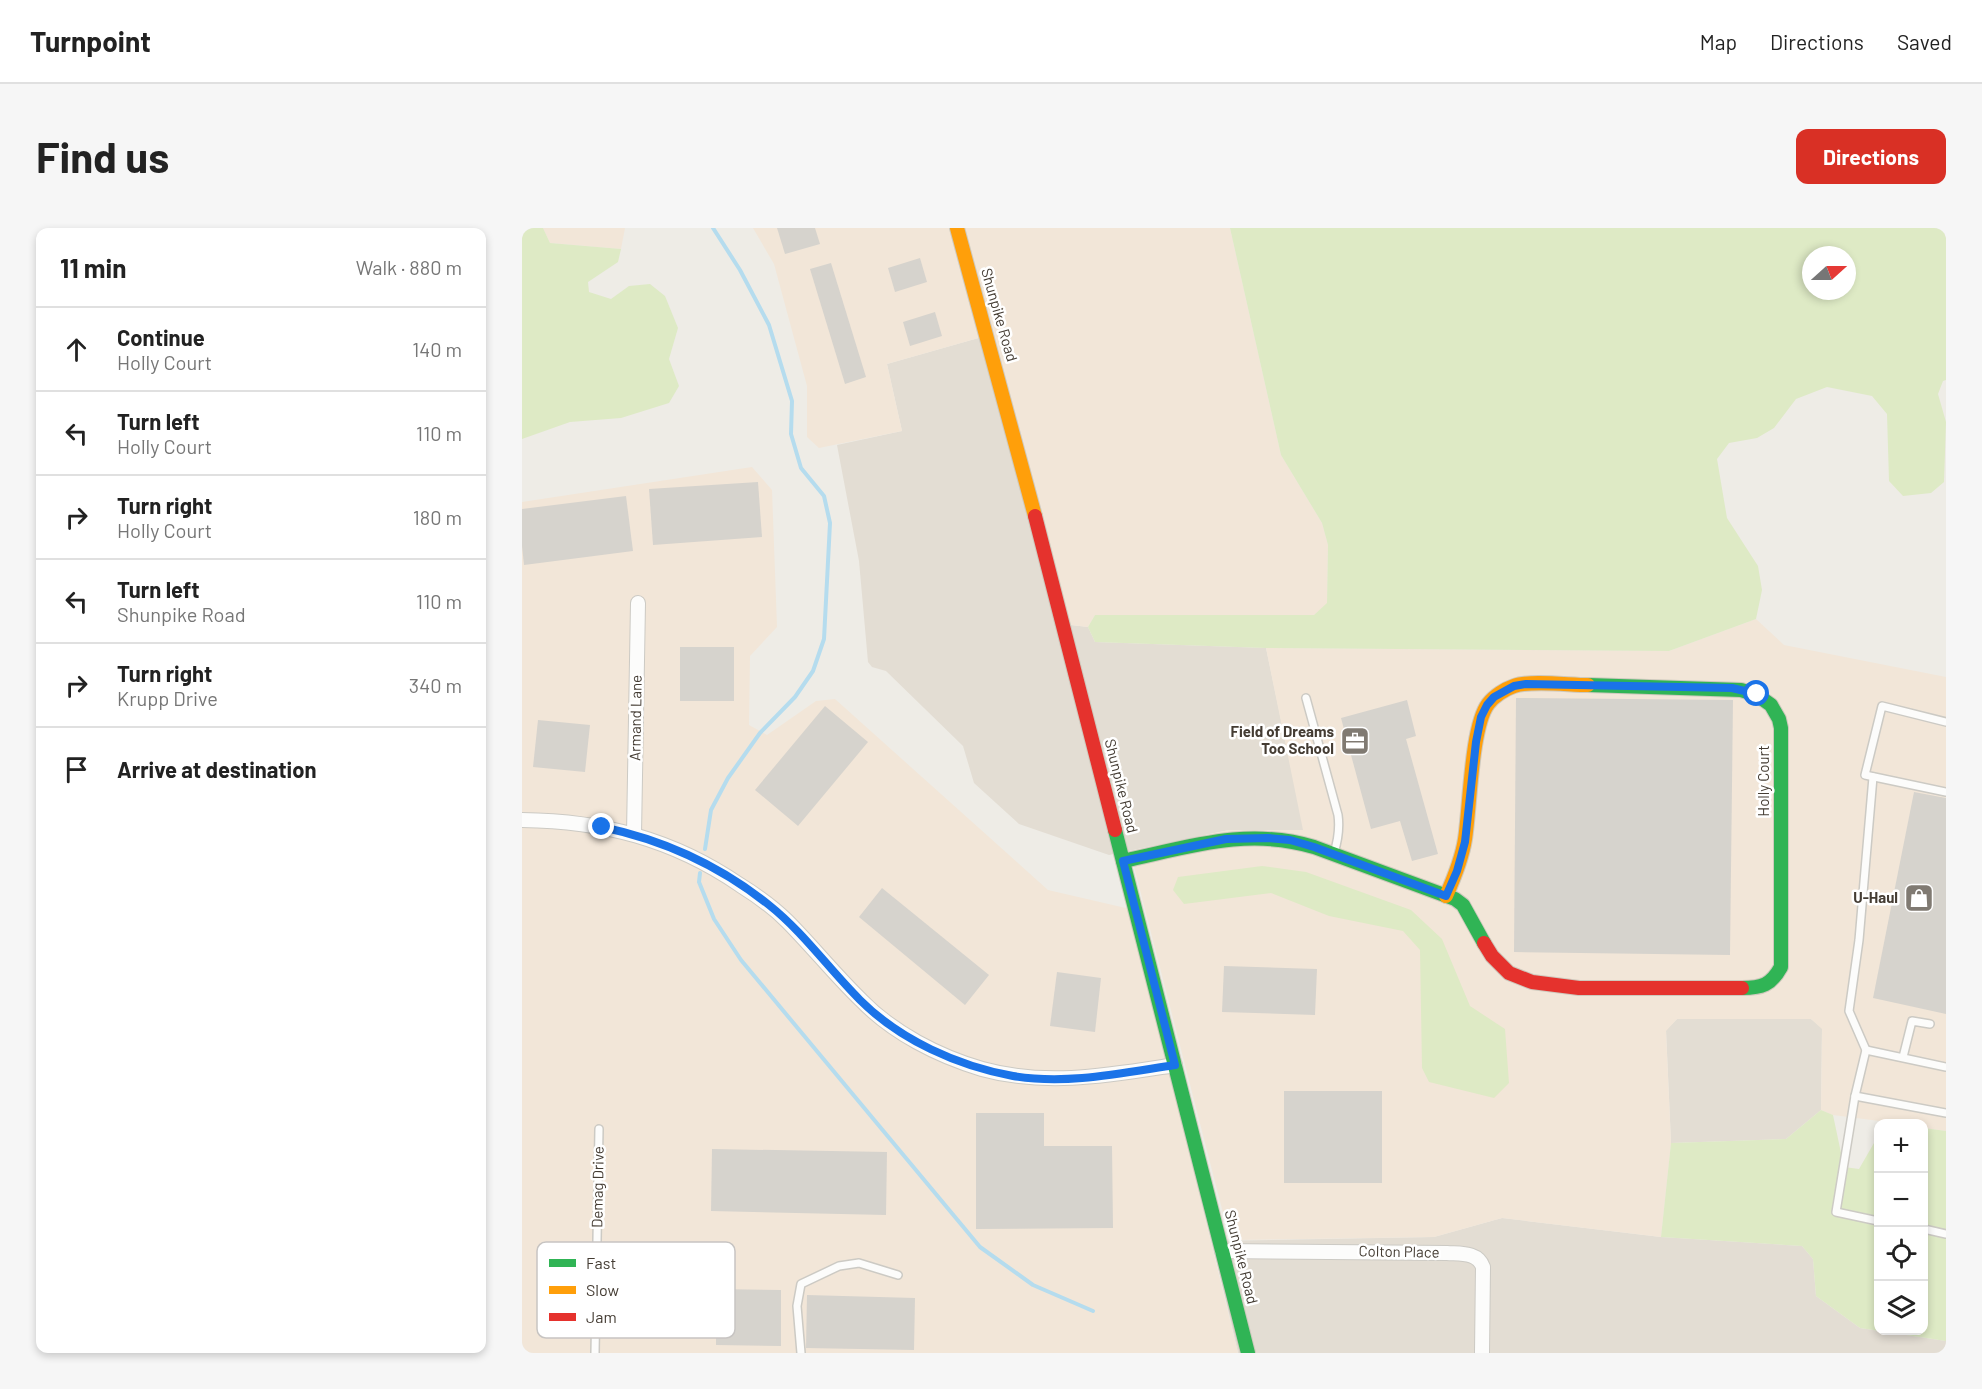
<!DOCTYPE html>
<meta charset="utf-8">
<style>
:root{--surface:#fff;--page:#f6f6f6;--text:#222;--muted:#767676;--line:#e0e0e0;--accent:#d93025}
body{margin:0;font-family:Barlow,sans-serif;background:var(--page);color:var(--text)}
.controls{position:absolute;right:18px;bottom:18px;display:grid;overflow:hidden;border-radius:12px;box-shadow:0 3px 9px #0003}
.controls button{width:54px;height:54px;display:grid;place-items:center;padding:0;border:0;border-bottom:2px solid var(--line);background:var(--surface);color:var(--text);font:30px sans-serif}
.compass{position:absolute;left:1280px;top:18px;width:54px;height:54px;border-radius:50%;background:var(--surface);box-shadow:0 3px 9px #0003;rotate:69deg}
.stop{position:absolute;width:18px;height:18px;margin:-14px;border:4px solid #1a73e8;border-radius:50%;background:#fff}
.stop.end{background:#1a73e8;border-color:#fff;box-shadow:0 2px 6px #0008}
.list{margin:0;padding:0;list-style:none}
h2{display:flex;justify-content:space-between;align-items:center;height:78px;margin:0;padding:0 24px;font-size:26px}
h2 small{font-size:20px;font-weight:400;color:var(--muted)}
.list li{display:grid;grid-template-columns:39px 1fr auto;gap:18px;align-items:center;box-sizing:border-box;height:84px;padding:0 24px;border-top:2px solid var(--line)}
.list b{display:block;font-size:22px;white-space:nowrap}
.list p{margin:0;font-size:20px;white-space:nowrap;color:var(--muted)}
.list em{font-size:20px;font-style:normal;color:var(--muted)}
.icon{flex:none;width:33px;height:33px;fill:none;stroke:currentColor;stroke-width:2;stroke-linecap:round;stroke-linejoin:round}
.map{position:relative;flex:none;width:1424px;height:1125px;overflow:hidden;border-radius:12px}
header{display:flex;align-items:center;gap:36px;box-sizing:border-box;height:84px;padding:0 30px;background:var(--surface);border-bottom:2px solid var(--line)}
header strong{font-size:28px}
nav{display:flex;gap:33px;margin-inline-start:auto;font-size:21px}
.intro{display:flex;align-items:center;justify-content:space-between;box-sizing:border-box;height:144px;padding:0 36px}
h1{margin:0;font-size:42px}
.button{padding:15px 27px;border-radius:12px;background:var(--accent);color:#fff;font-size:21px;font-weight:700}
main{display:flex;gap:36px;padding:0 36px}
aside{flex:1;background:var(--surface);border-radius:12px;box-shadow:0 3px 9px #0003}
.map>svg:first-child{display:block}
.residential{fill:#e3ddd3}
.commercial{fill:#f2e6d8}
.green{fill:#deeac5;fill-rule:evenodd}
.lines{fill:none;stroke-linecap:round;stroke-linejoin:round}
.stream{stroke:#b5dcee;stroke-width:4}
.building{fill:#d6d3cd}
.lane-casing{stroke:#cccac4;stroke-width:10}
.street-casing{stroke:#cccac4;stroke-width:16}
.fast-casing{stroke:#cec9bd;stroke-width:16}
.slow-casing{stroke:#cec9bd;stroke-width:16}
.jam-casing{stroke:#cec9bd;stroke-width:16}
.lane{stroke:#fcfcfb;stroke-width:7}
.street{stroke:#fcfcfb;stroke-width:14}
.fast{stroke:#30b455;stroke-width:14}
.slow{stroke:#ff9f0a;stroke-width:14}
.jam{stroke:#e5322d;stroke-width:14}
.route{stroke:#1a73e8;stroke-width:8}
.labels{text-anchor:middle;stroke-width:5;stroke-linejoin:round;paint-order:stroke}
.street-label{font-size:15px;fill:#443c33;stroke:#fff}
.poi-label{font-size:15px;font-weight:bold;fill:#443c33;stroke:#fff;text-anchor:end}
.key{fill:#fff;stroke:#c7c4c2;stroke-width:1.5}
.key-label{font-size:16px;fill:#443c33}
</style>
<header>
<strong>Turnpoint</strong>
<nav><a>Map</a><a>Directions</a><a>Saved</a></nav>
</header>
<div class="intro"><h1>Find us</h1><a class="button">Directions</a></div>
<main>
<aside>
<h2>11 min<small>Walk · 880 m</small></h2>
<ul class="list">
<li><svg class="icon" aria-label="ahead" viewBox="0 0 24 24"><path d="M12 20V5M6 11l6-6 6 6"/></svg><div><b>Continue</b><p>Holly Court</p></div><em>140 m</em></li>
<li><svg class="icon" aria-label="left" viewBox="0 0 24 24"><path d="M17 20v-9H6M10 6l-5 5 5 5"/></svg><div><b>Turn left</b><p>Holly Court</p></div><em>110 m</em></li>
<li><svg class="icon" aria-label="right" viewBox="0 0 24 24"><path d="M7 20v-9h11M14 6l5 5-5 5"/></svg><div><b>Turn right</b><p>Holly Court</p></div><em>180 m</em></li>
<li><svg class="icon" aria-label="left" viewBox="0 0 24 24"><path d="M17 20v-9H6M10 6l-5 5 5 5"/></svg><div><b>Turn left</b><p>Shunpike Road</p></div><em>110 m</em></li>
<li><svg class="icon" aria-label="right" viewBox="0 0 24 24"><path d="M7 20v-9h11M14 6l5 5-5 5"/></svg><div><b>Turn right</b><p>Krupp Drive</p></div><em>340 m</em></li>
<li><svg class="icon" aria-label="arrive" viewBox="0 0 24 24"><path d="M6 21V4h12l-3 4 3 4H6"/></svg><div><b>Arrive at destination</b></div></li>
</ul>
</aside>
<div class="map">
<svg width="1424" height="1125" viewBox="0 0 1424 1125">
<rect width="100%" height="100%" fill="#eeece6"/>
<g class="residential">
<polygon points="460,109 549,397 566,399 573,414 744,420 782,602 707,602 587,627 497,596 452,555 441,518 364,443 350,439 346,434 337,333 315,217 380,203 365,136"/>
<polygon points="1155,791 1289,791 1300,800 1299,882 1264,911 1149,915 1144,802"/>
<polygon points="980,990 1139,1009 1280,1018 1291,1031 1294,1068 1338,1100 1424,1113 1424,1125 716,1125 690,1013 912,1009"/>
</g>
<g class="commercial">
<polygon points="21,0 103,0 99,21 28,15"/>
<polygon points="231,0 708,0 759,227 800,295 806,317 805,376 792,387 573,387 566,399 549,397 460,109 365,136 380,203 297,220 285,209 285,158 252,36"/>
<polygon points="230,239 250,262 255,399 228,428 227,497 245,507 294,473 313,471 526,662 608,681 716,1125 0,1125 0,274"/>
<polygon points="1234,391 1262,417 1424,449 1424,903 1402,900 1402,896 1373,895 1311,887 1299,882 1300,801 1289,791 1155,791 1144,803 1149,915 1139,1009 980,990 912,1009 708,1012 608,623 707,602 781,602 744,420 1147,423"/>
</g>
<g class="green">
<polygon points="0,0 21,0 28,15 99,21 96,34 66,54 67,64 89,71 107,58 128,56 143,68 156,100 147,131 157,158 147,175 99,190 48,194 0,211"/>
<path d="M708,0h716v152l-3,1 -5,13 8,28 -2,60 -13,11 -28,3 -14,-15 -2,-67 -15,-18 -45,-9 -31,12 -22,29 -17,10 -28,5 -12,16 10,59 31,48 4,24 -6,29 -87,32 -403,-3 -171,-6 -7,-15 7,-12h219l13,-12 1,-58 -6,-22 -41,-68zM1289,27h36v36h-36z"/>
<polygon points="740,638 784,644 889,682 920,711 948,778 983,801 987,855 972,870 907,854 900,840 898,722 881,703 807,688 749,665 662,676 651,662 656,649"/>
<polygon points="1299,882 1311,887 1322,939 1337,941 1356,908 1356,1102 1402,1102 1402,900 1424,903 1424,1113 1338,1100 1294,1068 1291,1031 1280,1018 1139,1009 1149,915 1264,911"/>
</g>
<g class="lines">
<g class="stream">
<polyline points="183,621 189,582 206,550 238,505 273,469 291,443 302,411 308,295 302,268 279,240 269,206 270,173 247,97 218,42 191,0"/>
<polyline points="178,645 177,654 192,691 219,732 458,1019 511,1057 571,1083"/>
</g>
</g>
<g class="building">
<polygon points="255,0 293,0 298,16 263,26"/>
<polygon points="398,30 405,54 373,64 366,40"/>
<polygon points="309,35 344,149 323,156 288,41"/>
<polygon points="413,84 420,108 388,118 381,94"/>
<polygon points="236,254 240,309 131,317 127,261"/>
<polygon points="104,268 111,323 2,337 0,318 0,281"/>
<rect x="158" y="419" width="54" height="54"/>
<polygon points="994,470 1211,472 1208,727 992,724"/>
<polygon points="885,472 894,508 884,511 916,626 890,633 878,593 849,601 819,490"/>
<polygon points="303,478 346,514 276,598 233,562"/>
<polygon points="16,492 68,497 63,544 11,539"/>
<polygon points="1392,564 1424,570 1424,786 1351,770"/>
<polygon points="360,660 467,747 443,777 337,689"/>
<polygon points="702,738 795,741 793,787 700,784"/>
<polygon points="535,744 579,750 573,804 528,798"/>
<rect x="762" y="863" width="98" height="92"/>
<polygon points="454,885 522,885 522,918 590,918 591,1000 454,1001"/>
<polygon points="190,921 365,924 364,987 189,983"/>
<polygon points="194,1061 259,1062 259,1118 194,1117"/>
<polygon points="285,1067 393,1070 392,1122 284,1120"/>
</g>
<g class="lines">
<g class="lane-casing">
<g id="lane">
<path d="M784,470l32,117c2,14 0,25 -4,38"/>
<polyline points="1424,494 1360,478 1343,547 1424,564"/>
<polyline points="1344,822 1327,783 1337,712 1351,549"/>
<polyline points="1381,829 1390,793 1408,796"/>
<polyline points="1424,839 1344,822 1333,868 1424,885"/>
<polyline points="1333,868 1314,984 1356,993"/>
<polyline points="1402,1001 1424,1006"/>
<polyline points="73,1125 77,901"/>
<polyline points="279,1125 275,1078 279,1056 317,1038 337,1035 376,1047"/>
</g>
</g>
<g class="street-casing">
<g id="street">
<path d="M0,592c81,1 151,19 218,65 16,10 33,22 47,36 25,25 48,54 74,79 32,33 77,56 121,69 65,18 128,6 193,-4"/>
<polyline points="112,606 116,375"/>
<path d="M700,1023l225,2c14,1 31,-1 36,14l-1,86"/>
</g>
</g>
<g class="fast-casing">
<g id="fast">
<path d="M1066,457l153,5 16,5 14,10 8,14 2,9v239c-10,18 -19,21 -39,21"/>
<polyline points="593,602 726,1125"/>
<path d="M601,633c66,-14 124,-34 191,-14l141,52 8,6 21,38"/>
</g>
</g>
<g class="slow-casing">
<g id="slow">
<polyline points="435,0 513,288"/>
<path d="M924,668c8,-18 16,-37 19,-57 5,-31 6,-112 23,-135 6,-8 17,-15 26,-18 17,-6 55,-1 74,-1"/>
</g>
</g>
<g class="jam-casing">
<g id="jam">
<polyline points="513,288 593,602"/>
<polyline points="962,715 970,728 987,745 1010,754 1057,760 1220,760"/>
</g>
</g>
<use href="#lane" class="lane"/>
<use href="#street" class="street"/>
<use href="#fast" class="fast"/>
<use href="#slow" class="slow"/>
<use href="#jam" class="jam"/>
</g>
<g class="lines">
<path class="route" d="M80,599c62,13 117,38 167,78 34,27 60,64 91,95 40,40 98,66 153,76 54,9 109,-3 162,-11l-52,-204 103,-22 42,-1 22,2 24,7 132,49 11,-25 8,-29 11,-100 5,-25 6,-12 7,-8 20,-11 12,-2 206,4 25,6"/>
</g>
<defs>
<g id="office-square" transform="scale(1.5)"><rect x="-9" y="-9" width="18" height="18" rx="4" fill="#807a72" stroke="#fff"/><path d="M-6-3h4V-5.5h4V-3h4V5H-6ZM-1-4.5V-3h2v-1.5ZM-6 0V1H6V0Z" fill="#fff"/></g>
<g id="shop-square" transform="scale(1.5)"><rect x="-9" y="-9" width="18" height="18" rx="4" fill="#807a72" stroke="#fff"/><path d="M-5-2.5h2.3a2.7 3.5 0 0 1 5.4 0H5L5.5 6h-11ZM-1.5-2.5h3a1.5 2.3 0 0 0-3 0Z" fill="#fff"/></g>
</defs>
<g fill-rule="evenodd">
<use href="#office-square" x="833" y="513"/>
<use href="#shop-square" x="1397" y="670"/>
</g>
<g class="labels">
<g class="street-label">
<text transform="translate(477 87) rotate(74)" y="5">Shunpike Road</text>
<text transform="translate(114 490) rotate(-89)" y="5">Armand Lane</text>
<text transform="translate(1242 553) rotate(-90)" y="5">Holly Court</text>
<text transform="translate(599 558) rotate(76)" y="5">Shunpike Road</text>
<text transform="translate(76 959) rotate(-89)" y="5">Demag Drive</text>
<text transform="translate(877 1024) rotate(1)" y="5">Colton Place</text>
<text transform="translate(719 1029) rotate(76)" y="5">Shunpike Road</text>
</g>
<g class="poi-label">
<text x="812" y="509">Field of Dreams<tspan x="812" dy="17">Too School</tspan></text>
<text x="1376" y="675">U-Haul</text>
</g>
</g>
<rect x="15" y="1014" width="198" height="96" rx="9" class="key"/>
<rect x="27" y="1031" width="27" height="8" fill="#30b455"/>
<rect x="27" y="1058" width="27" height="8" fill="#ff9f0a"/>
<rect x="27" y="1085" width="27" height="8" fill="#e5322d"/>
<g class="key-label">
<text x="64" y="1041">Fast</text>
<text x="64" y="1068">Slow</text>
<text x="64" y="1095">Jam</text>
</g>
</svg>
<div class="controls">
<button>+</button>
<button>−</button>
<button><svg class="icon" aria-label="locate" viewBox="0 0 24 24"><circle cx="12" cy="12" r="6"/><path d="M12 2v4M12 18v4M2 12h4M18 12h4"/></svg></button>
<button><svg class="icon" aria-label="layers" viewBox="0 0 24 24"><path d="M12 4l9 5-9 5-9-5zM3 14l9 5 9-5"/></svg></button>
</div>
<svg class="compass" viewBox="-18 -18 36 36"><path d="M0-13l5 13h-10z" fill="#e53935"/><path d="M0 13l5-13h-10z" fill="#767676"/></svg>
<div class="stop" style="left:1235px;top:466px"></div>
<div class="stop end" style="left:80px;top:599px"></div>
</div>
</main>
